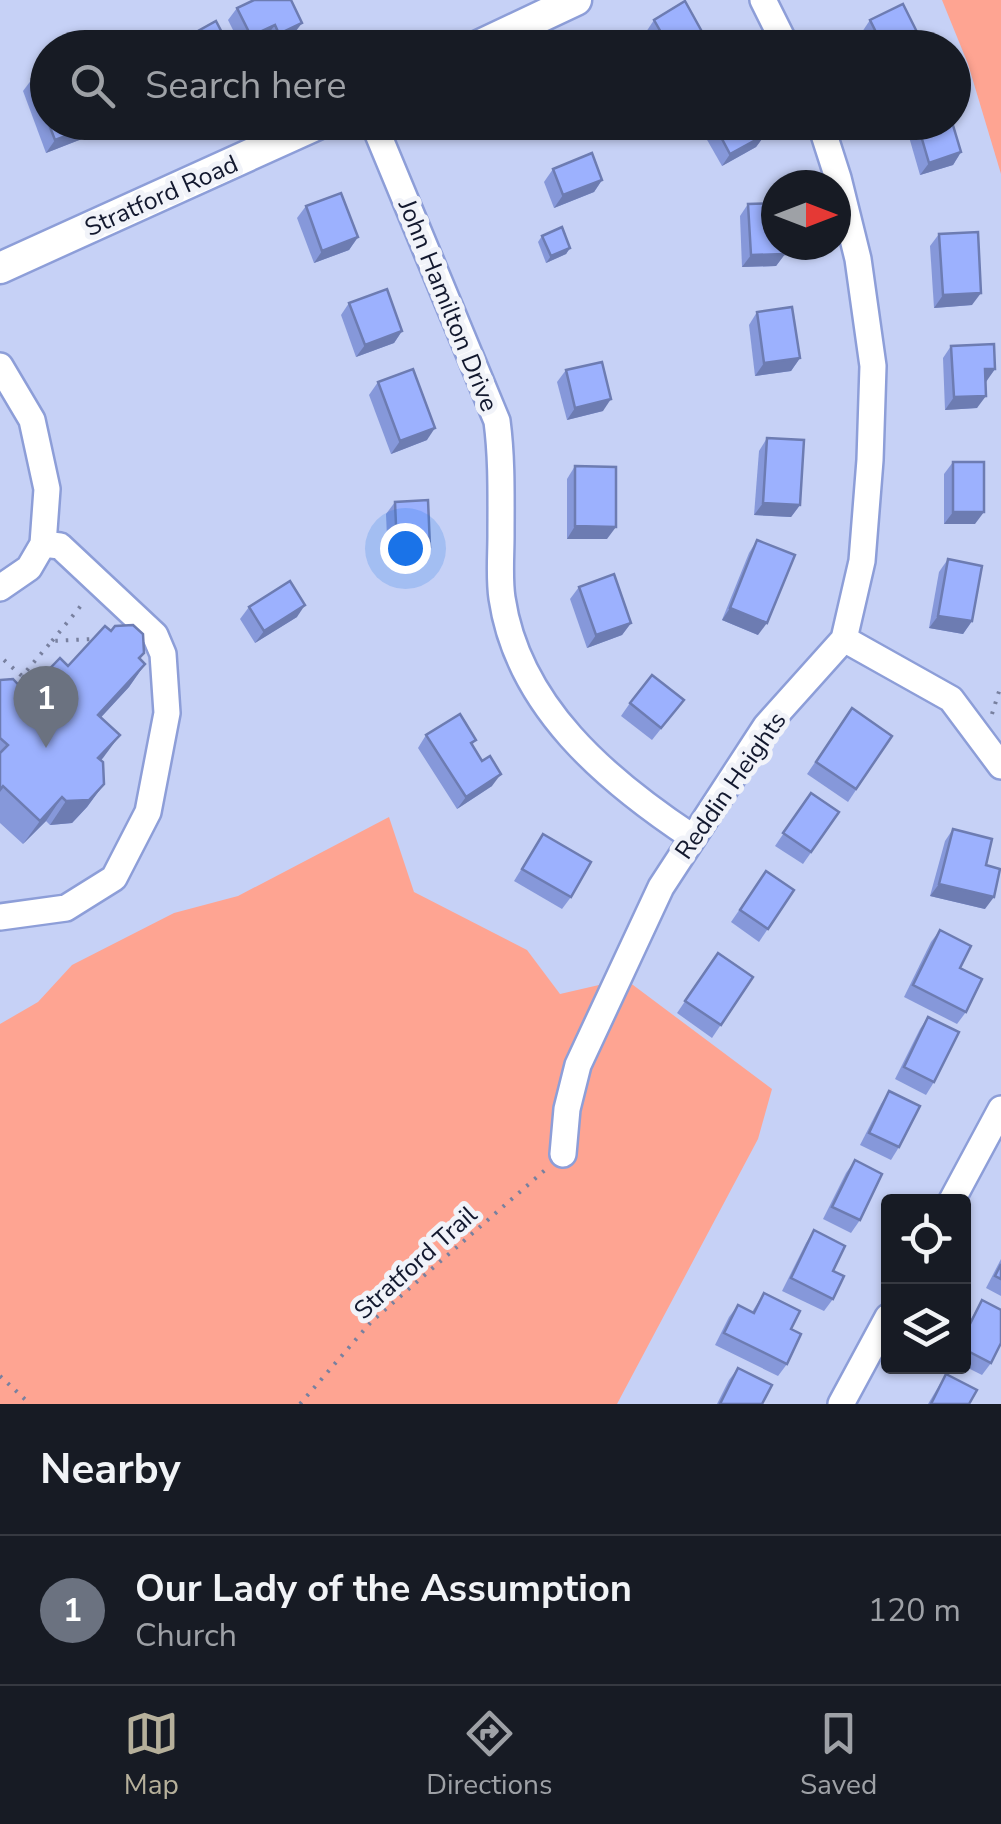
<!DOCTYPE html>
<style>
:root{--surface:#171b24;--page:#242831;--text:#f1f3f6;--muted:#9ea1a6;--line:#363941;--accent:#b6b09b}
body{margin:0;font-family:"Nunito Sans",sans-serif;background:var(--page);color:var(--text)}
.controls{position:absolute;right:30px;bottom:30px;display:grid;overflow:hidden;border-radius:10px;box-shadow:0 2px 8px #0004}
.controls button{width:90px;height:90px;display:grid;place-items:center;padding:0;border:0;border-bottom:2px solid var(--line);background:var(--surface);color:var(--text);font:50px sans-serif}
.compass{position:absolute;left:761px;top:170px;width:90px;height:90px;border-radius:50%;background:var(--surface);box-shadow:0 2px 8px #0004;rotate:90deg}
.you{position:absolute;left:405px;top:548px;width:35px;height:35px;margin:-25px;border:8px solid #fff;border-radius:50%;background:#1a73e8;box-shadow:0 0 0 15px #1a73e833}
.badge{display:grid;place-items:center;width:65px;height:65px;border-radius:50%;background:var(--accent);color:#fff;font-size:32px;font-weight:700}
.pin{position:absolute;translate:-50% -82px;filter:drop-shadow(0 2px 5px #0008)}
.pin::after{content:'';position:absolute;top:52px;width:35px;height:30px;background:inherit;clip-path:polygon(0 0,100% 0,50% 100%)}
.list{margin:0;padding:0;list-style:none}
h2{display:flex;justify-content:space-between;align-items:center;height:130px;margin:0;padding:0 40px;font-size:42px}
h2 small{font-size:32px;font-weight:400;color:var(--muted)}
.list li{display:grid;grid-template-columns:65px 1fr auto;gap:30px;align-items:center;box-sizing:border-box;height:150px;padding:0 40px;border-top:2px solid var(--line)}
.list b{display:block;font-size:38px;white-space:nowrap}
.list p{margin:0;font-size:32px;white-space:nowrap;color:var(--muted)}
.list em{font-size:32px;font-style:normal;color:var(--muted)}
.icon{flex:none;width:55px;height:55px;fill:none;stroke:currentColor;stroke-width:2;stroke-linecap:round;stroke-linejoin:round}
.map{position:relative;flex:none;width:1001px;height:1404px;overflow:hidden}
.search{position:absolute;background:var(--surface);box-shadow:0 2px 8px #0004;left:30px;right:30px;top:30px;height:110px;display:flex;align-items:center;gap:25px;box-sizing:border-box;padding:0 35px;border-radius:55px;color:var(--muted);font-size:38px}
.sheet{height:280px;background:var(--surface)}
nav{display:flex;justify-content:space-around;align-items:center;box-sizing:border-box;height:140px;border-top:2px solid var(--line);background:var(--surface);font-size:28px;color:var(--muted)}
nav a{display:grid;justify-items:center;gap:5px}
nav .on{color:var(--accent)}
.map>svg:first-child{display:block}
.green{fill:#fea492}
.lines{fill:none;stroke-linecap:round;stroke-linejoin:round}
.minor-casing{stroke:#8d9ed8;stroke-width:30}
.major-casing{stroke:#8d9ed8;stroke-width:35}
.path{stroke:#78809f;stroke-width:4;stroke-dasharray:2.5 8;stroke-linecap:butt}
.minor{stroke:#fff;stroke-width:25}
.major{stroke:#fff;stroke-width:30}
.wall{fill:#8698da}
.shaded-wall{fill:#6d7cb2}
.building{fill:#9cb1fe;stroke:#6d7cb2;stroke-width:2.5}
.labels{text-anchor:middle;stroke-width:10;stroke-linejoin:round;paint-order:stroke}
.street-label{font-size:25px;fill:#12182e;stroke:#f1f3f9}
</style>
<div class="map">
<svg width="1001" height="1404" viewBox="0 0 1001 1404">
<rect width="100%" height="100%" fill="#c6d1f6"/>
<g class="green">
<polygon points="942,0 1001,0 1001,174 968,64"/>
<polygon points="389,817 414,892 527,950 560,994 625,979 772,1089 758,1139 617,1404 0,1404 0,1024 38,1002 72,965 174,913 238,896"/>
</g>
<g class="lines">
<g class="minor-casing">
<g id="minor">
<polyline points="763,0 787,48"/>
<path d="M373,122l124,299c5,38 4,76 4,115 0,20 -2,42 1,62 16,108 104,182 190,239"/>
<polyline points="0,366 32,420 47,489 43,544 29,568 0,588"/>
<polyline points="844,639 951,699 1001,766"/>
<polyline points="0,917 66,908 114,878 148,812 167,713 163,654 155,635 60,546 43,544"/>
<polyline points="563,1154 567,1109 578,1065 661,887 766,726 844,639 862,561 870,460 873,366 858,259 838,178 820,122"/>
<polyline points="951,1202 1001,1109"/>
<polyline points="841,1404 888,1317"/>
</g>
</g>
<g class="major-casing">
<g id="major">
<polyline points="474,48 576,0"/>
<polyline points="0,268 322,122"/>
</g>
</g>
<g class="path">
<polyline points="52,641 84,602"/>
<polyline points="4,660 22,676 52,641 93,639"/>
<polyline points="22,676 37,689"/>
<polyline points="992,714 1001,685"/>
<polyline points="0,1376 30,1404"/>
<polyline points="300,1404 371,1322 545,1170"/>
</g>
<use href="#minor" class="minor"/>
<use href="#major" class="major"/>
</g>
<g class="wall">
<polygon points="254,0 293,35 271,46 266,37 242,48 228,20 237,8"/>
<polygon points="654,20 711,48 655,48 646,32"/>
<polygon points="870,20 924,46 923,48 869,48 862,32"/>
<polygon points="32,79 92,135 46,153 23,91"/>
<polygon points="699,122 758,122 765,135 756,147 722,166 698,124"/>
<polygon points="912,122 952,122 961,152 953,165 920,175 907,130"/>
<polygon points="553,169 602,180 594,192 554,208 544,182"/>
<polygon points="748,204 785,254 776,266 742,267 740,216"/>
<polygon points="306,206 358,237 349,250 314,263 297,218"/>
<polygon points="939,234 972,305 934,308 930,246"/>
<polygon points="542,236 570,248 566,254 546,263 538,242"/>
<polygon points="349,303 402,331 394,343 356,357 341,315"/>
<polygon points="757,312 800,358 791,371 755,376 749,325"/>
<polygon points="951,346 995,369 985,382 977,408 945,410 943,358"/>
<polygon points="566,370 603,411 567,420 557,382"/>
<polygon points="378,382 427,440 391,454 369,395"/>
<polygon points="767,438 800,505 791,517 754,515 759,451"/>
<polygon points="953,462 975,524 944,524 944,474"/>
<polygon points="575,466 607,539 567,539 567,479"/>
<polygon points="395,502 430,547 422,559 388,560 386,514"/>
<polygon points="757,540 758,635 722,620 749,553"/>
<polygon points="948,559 972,621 963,634 929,628 939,572"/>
<polygon points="579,587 631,623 622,635 587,648 570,599"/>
<polygon points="249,607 297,617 255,643 240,619"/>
<polygon points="111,631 144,653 140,659 145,664 129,687 101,717 101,761 104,784 87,807 72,823 50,825 46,821 23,844 0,823 0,680 28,695 35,684 68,666"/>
<polygon points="684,700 652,740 621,716 630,703"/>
<polygon points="852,708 892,736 848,802 807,774"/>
<polygon points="426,735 476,740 472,745 492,786 457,809 418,748"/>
<polygon points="811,793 839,812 803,864 775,846"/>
<polygon points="953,829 986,865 985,909 930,896 945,841"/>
<polygon points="543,834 571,897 562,909 514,881"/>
<polygon points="766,871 794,890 759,942 731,922"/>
<polygon points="940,930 966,1012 957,1024 904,997 931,942"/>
<polygon points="718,953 753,977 712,1038 677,1013"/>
<polygon points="928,1017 934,1082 926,1095 895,1079 920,1029"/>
<polygon points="889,1091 899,1147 891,1160 860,1145 881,1104"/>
<polygon points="855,1160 860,1220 851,1233 823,1219 846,1173"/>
<polygon points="814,1230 833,1271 833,1299 824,1311 782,1291 806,1243"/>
<polygon points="1001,1259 1001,1296 986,1288"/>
<polygon points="764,1293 791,1329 787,1364 778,1376 715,1345 729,1317 738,1305 752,1312"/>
<polygon points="982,1300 991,1363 982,1375 964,1366 964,1331"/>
<polygon points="738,1368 762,1404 717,1404 729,1380"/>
<polygon points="946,1374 969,1404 928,1404"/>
</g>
<g class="shaded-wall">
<polygon points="302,23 293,35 271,46 279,34"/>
<polygon points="275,25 266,37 243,48 251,36"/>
<polygon points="101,123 92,135 46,153 55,140"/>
<polygon points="765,135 756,147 722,166 730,154"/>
<polygon points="961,152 953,165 920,175 929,163"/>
<polygon points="602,180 594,192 554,208 563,195"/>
<polygon points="358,237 349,250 314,263 322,251"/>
<polygon points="570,248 566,254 546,263 551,256"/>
<polygon points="785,254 776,266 742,267 751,255"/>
<polygon points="981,293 972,305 934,308 943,295"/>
<polygon points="402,331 394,343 356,357 365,345"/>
<polygon points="800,358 791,371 755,376 764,363"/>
<polygon points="985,369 995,369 986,382 976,382"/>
<polygon points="986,396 977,408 945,410 954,397"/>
<polygon points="611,399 603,411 567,420 575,408"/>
<polygon points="435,428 427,440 391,454 400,441"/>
<polygon points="763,503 800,505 791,517 754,515"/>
<polygon points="953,512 984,512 975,524 944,524"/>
<polygon points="575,526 616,527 607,539 567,539"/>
<polygon points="430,547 422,559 388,560 397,548"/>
<polygon points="305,605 297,617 255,643 264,631"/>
<polygon points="730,608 767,623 758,635 722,620"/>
<polygon points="938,616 972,621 963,634 929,628"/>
<polygon points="631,623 622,635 587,648 596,635"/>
<polygon points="145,664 129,687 82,738 98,715"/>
<polygon points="120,735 103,758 82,782 98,758"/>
<polygon points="501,774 492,786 457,809 466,797"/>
<polygon points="104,784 87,807 72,823 50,825 66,801"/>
<polygon points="62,797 46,821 23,844 40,821"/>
<polygon points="939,884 994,897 985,909 930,896"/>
</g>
<g class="building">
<polygon points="254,0 291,0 302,23 279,34 275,25 251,36 237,8"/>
<polygon points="685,1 711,48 670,48 654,20"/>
<polygon points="903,4 924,46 921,48 884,48 870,20"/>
<polygon points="216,21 230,48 172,48 171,46"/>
<polygon points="48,73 48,121 32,79"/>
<polygon points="48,122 101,122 101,123 55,140"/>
<polygon points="713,122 758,122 765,135 730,154"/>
<polygon points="917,122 952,122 961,152 929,163"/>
<polygon points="592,153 602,180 563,195 553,169"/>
<polygon points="341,193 358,237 322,251 306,206"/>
<polygon points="776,203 776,245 784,245 785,254 751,255 748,204"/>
<polygon points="562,227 570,248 551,256 542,236"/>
<polygon points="978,232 981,293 943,295 939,234"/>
<polygon points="387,289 402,331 365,345 349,303"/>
<polygon points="792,307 800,358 764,363 757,312"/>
<polygon points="994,344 995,369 985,369 986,396 954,397 951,346"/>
<polygon points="602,362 611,399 575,408 566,370"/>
<polygon points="413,369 435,428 400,441 378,382"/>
<polygon points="767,438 804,440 800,505 763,503"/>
<rect x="953" y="462" width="31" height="50"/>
<polygon points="575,466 616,467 616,527 575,526"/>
<polygon points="428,500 430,547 397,548 395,502"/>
<polygon points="757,540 795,555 767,623 730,608"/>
<polygon points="948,559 982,566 972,621 938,616"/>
<polygon points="614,574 631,623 596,635 579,587"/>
<polygon points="290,581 305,605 264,631 249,607"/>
<polygon points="133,625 143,634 144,653 139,658 145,664 98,715 120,735 98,758 103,762 104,784 89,800 66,801 62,797 40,821 3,786 0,790 0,753 8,745 0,738 0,680 13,679 41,709 50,699 35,684 60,658 68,666 105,626 111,631 115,626"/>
<polygon points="652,675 684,700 661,728 630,703"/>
<polygon points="852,708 892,736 856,789 816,762"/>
<polygon points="460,714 476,740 471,743 482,761 490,756 501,774 466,797 426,735"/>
<polygon points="811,793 839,812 811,852 783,833"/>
<polygon points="953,829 992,839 986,865 1000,869 994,897 939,884"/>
<polygon points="543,834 591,862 571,897 522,869"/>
<polygon points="766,871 794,890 768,929 740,910"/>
<polygon points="940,930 971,946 960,968 982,979 966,1012 913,985"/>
<polygon points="718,953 753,977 721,1025 685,1001"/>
<polygon points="928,1017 959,1032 934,1082 904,1067"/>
<polygon points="889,1091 920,1106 899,1147 869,1133"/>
<polygon points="855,1160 882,1174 860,1220 832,1207"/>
<polygon points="814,1230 845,1246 833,1271 844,1276 833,1299 791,1278"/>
<polygon points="1001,1264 1001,1279 995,1276"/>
<polygon points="764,1293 800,1311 791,1329 801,1334 787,1364 724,1333 738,1305 754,1313"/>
<polygon points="982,1300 1001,1310 1001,1343 991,1363 964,1349 964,1336"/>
<polygon points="738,1368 772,1385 762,1404 720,1404"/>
<polygon points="946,1374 977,1390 969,1404 931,1404"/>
</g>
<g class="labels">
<g class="street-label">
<text transform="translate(161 195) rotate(-24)" y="9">Stratford Road</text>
<text transform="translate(449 305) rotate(68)" y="9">John Hamilton Drive</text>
<text transform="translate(730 785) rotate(-55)" y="9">Reddin Heights</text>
<text transform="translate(415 1262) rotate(-42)" y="9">Stratford Trail</text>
</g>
</g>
</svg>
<div class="controls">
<button><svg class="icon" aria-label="locate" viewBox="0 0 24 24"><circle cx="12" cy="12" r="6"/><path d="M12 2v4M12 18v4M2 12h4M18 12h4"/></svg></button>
<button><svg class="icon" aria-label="layers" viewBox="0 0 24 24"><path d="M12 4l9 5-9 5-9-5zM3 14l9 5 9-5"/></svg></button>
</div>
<svg class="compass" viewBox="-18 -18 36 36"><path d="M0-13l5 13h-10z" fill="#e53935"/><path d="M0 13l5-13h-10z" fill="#9ea1a6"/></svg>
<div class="you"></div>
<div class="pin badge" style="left:46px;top:748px;background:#6b7280">1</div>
<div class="search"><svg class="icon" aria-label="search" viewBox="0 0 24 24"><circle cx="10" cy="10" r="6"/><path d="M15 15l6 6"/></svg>Search here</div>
</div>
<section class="sheet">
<h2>Nearby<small></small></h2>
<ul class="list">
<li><span class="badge" style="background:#6b7280">1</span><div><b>Our Lady of the Assumption</b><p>Church</p></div><em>120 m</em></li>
</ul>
</section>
<nav>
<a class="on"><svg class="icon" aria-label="map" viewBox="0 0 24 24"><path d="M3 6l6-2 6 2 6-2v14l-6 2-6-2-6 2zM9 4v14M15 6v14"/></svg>Map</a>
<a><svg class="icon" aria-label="directions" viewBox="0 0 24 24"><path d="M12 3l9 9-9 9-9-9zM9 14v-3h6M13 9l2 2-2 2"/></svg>Directions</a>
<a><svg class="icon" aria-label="saved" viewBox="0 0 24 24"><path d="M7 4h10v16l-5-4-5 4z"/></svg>Saved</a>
</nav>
